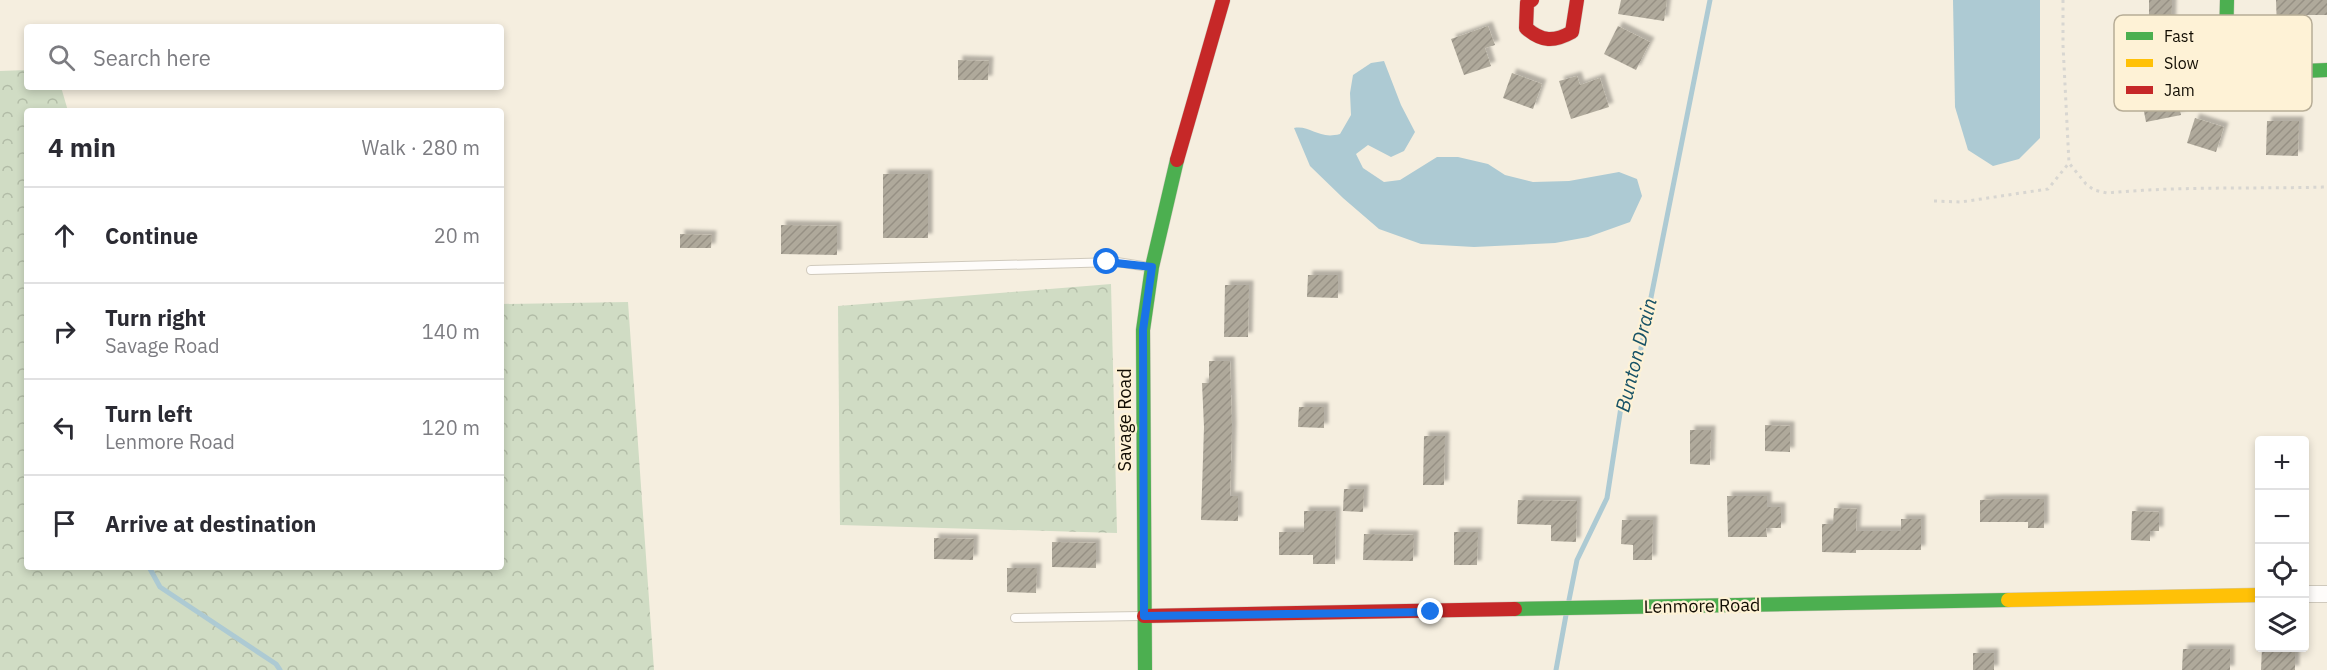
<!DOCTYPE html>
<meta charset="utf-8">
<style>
:root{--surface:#fff;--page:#f7f7f7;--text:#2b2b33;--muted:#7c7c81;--line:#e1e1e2}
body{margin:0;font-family:"IBM Plex Sans",sans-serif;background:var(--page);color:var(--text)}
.controls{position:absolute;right:18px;bottom:18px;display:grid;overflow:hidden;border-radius:6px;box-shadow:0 3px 9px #0003}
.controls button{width:54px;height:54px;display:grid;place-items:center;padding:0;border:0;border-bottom:2px solid var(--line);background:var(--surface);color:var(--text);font:30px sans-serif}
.stop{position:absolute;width:18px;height:18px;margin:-14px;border:4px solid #1a73e8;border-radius:50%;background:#fff}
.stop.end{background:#1a73e8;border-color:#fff;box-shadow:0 2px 6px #0008}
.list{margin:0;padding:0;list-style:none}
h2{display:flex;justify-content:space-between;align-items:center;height:78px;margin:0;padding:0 24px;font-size:26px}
h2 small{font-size:20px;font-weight:400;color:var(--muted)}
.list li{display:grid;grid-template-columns:39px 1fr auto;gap:18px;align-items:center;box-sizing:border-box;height:96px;padding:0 24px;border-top:2px solid var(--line)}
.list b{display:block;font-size:22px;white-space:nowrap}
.list p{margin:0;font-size:20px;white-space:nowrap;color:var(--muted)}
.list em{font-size:20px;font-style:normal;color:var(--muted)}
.icon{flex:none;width:33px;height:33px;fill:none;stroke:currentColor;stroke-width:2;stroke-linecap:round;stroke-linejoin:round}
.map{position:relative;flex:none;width:2327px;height:670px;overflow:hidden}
.search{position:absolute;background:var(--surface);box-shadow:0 3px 9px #0003;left:24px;top:24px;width:480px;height:66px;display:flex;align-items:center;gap:15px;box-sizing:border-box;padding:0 21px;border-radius:6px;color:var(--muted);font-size:22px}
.panel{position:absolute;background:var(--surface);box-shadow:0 3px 9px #0003;left:24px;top:108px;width:480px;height:462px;border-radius:6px}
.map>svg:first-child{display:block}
.forest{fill:url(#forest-crowns)}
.water{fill:#adcad3}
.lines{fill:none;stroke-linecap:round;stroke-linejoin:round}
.stream{stroke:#adcad3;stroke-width:5}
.building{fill:url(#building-hatch);filter:url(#shadow)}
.lane-casing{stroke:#cfc9bc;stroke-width:10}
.street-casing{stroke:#cfc9bc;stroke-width:18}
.fast-casing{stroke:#cfc9bc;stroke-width:15}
.slow-casing{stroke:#cfc9bc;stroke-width:15}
.jam-casing{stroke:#cfc9bc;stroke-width:15}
.path{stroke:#d8d6d1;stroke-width:3;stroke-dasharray:3 4.5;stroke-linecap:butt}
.lane{stroke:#fefcfa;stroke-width:8}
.street{stroke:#fefcfa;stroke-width:16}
.fast{stroke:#4caf50;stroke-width:14}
.slow{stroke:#ffc107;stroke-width:14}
.jam{stroke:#c62828;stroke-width:14}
.route{stroke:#1a73e8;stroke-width:8}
.labels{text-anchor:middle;stroke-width:4.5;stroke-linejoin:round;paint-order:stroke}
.street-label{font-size:18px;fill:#120d03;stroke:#fef2d6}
.water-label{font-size:20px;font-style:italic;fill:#175266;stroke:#fef2d6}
.key{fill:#fef2d6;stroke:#b7ad97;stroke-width:1.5}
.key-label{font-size:16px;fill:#120d03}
</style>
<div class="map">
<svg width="2327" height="670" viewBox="0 0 2327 670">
<defs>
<pattern id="forest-crowns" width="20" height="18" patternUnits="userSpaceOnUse" patternTransform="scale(1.5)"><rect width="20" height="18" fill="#d0dcc4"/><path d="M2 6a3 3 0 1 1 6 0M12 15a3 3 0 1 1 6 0" fill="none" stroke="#b2bca7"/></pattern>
<pattern id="building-hatch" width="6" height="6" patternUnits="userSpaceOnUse" patternTransform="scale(1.5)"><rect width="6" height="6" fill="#afa99b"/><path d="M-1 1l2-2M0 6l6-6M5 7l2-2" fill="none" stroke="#969084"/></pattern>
<filter id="shadow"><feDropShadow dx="4.5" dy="-4.5" stdDeviation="1.5" flood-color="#0004"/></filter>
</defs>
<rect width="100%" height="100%" fill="#f5eedf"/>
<g class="forest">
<polygon points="27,70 27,87 61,87 68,111 27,111 27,567 501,567 501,304 628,302 654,670 0,670 0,71"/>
<polygon points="1111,284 1117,533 840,525 838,306"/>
</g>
<g class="water">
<polygon points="1953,0 2040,0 2040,138 2019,159 1993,166 1968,150 1955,107"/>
<path d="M1384,61l17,44 14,27 -11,19 -13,6 -23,-12 -12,9 7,14 21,14 16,-2 37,-23h21l30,7 17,11 28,7 36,-1 50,-9 18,7 5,17 -12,26 -42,15 -33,6 -81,4 -53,-3 -42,-15 -36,-31 -33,-32 -16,-38c17,-3 24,12 46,6l11,-19 -1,-22 3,-18 18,-12z"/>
</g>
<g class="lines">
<g class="stream">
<polyline points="149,567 160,587 276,664 280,670"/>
<polyline points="1569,600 1577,560 1607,498 1621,407 1638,363 1710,0"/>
<polyline points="1556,670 1566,615"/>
</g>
</g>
<g class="building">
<polygon points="1621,0 1667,0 1664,21 1618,14"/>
<polygon points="2149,0 2172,0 2171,53 2144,53 2145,20 2149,20"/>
<polygon points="2276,0 2327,0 2327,15 2306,15 2306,18 2295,18 2295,29 2277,29"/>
<polygon points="1488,26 1495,45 1485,48 1491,66 1464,75 1451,39"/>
<polygon points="1618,26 1650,42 1636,70 1604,54"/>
<polygon points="958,60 989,61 988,80 958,80"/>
<polygon points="1512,73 1542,84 1533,109 1503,98"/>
<polygon points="1577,76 1580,85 1600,78 1609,107 1571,119 1559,81"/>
<polygon points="2158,77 2160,86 2174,83 2181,115 2146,122 2138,81"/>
<polygon points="2195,118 2224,127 2216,152 2187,143"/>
<polygon points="2267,121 2299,121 2298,156 2266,155"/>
<rect x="883" y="174" width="45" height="64"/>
<polygon points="781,225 837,226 837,255 781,254"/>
<polygon points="680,234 712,235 711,248 680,248"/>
<polygon points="1308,275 1338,275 1338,298 1307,297"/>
<polygon points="1225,285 1249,285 1248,337 1224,337"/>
<polygon points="1209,361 1230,361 1232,427 1230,496 1238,496 1238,521 1201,520 1204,427 1202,383 1209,383"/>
<polygon points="1299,407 1324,407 1324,428 1298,427"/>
<polygon points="1765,425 1790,426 1790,452 1765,451"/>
<polygon points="1690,430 1711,430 1710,465 1690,464"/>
<polygon points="1424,436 1445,436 1444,485 1423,485"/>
<polygon points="1344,489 1364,489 1363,512 1343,511"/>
<polygon points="1727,496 1767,496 1767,507 1781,507 1781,528 1766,528 1767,537 1728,537"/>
<polygon points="1998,499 2044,499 2044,528 2028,528 2028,522 1980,522 1980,500"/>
<polygon points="1518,500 1577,501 1576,542 1551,541 1551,525 1517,524"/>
<polygon points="1834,508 1857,509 1856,531 1901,531 1901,519 1921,519 1921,550 1856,550 1856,553 1822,552 1822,524 1833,524"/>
<polygon points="1304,511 1336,511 1335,564 1313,564 1313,555 1279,555 1279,532 1304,532"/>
<polygon points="2132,511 2159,512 2159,531 2150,531 2150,541 2131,540"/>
<polygon points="1622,520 1653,520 1652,560 1633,560 1633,545 1621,544"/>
<polygon points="1454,532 1478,532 1477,565 1454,565"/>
<polygon points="1364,534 1414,535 1413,561 1363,560"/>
<polygon points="934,538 974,539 973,560 934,559"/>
<polygon points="1052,542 1096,543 1096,568 1052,567"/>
<polygon points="1007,568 1037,568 1036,593 1007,592"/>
<polygon points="2262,648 2295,648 2295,670 2261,670"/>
<polygon points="2183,649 2230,649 2230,670 2182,670"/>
<rect x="1973" y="653" width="21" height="17"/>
</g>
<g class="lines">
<g class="lane-casing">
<g id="lane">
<polyline points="811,270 1117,262 1149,267"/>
<polyline points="1015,618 1141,616"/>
</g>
</g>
<g class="street-casing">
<polyline id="street" points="2304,594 2327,594"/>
</g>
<g class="fast-casing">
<g id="fast">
<polyline points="2227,0 2226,43 2232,66 2246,77 2259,73 2327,70"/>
<polyline points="1515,609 2008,600"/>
<polyline points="1145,670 1143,330 1152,267 1177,160"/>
</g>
</g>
<g class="slow-casing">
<polyline id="slow" points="2008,600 2260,595"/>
</g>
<g class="jam-casing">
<g id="jam">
<path d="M1532,0l-5,3 -1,25c16,14 28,14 46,4l5,-32"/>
<polyline points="1177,160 1223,0"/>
<polyline points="1144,616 1515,609"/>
</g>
</g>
<g class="path">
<path d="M2063,0v45l6,118 17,21 8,6 13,3c73,-7 147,-4 220,-6"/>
<polyline points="1934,201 1961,202 2048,189 2069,163"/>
</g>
<use href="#lane" class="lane"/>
<use href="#street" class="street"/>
<use href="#fast" class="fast"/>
<use href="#slow" class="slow"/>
<use href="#jam" class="jam"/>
</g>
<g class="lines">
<polyline class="route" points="1107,262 1152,267 1143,330 1144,616 1431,612"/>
</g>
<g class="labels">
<g class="street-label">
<text transform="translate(1125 420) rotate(-90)" y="6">Savage Road</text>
<text transform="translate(1702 606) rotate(-1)" y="6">Lenmore Road</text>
</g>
<g class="water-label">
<text transform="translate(1636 355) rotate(-76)" y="7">Bunton Drain</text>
</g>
</g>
<rect x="2114" y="15" width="198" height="96" rx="9" class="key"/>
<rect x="2126" y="32" width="27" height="8" fill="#4caf50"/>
<rect x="2126" y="59" width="27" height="8" fill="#ffc107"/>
<rect x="2126" y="86" width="27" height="8" fill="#c62828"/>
<g class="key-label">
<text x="2164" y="42">Fast</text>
<text x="2164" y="69">Slow</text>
<text x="2164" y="96">Jam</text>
</g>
</svg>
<div class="controls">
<button>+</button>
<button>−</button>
<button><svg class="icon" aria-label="locate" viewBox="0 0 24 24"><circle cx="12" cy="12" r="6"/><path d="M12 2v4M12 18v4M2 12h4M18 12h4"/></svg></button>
<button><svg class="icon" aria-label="layers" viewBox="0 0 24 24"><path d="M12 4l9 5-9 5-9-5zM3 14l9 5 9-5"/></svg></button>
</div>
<div class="stop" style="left:1107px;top:262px"></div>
<div class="stop end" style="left:1431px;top:612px"></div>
<div class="search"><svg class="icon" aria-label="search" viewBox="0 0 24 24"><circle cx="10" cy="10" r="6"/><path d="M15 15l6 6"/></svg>Search here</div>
<section class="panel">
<h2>4 min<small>Walk · 280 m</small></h2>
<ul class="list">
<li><svg class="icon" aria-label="ahead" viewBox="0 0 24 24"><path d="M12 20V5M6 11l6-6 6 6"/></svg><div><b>Continue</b></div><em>20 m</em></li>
<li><svg class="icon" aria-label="right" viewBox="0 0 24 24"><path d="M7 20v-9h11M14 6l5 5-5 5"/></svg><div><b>Turn right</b><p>Savage Road</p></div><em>140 m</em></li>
<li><svg class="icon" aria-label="left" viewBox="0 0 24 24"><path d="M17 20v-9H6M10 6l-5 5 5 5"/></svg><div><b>Turn left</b><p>Lenmore Road</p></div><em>120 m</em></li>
<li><svg class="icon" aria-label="arrive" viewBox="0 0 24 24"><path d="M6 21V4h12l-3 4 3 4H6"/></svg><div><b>Arrive at destination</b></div></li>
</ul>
</section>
</div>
